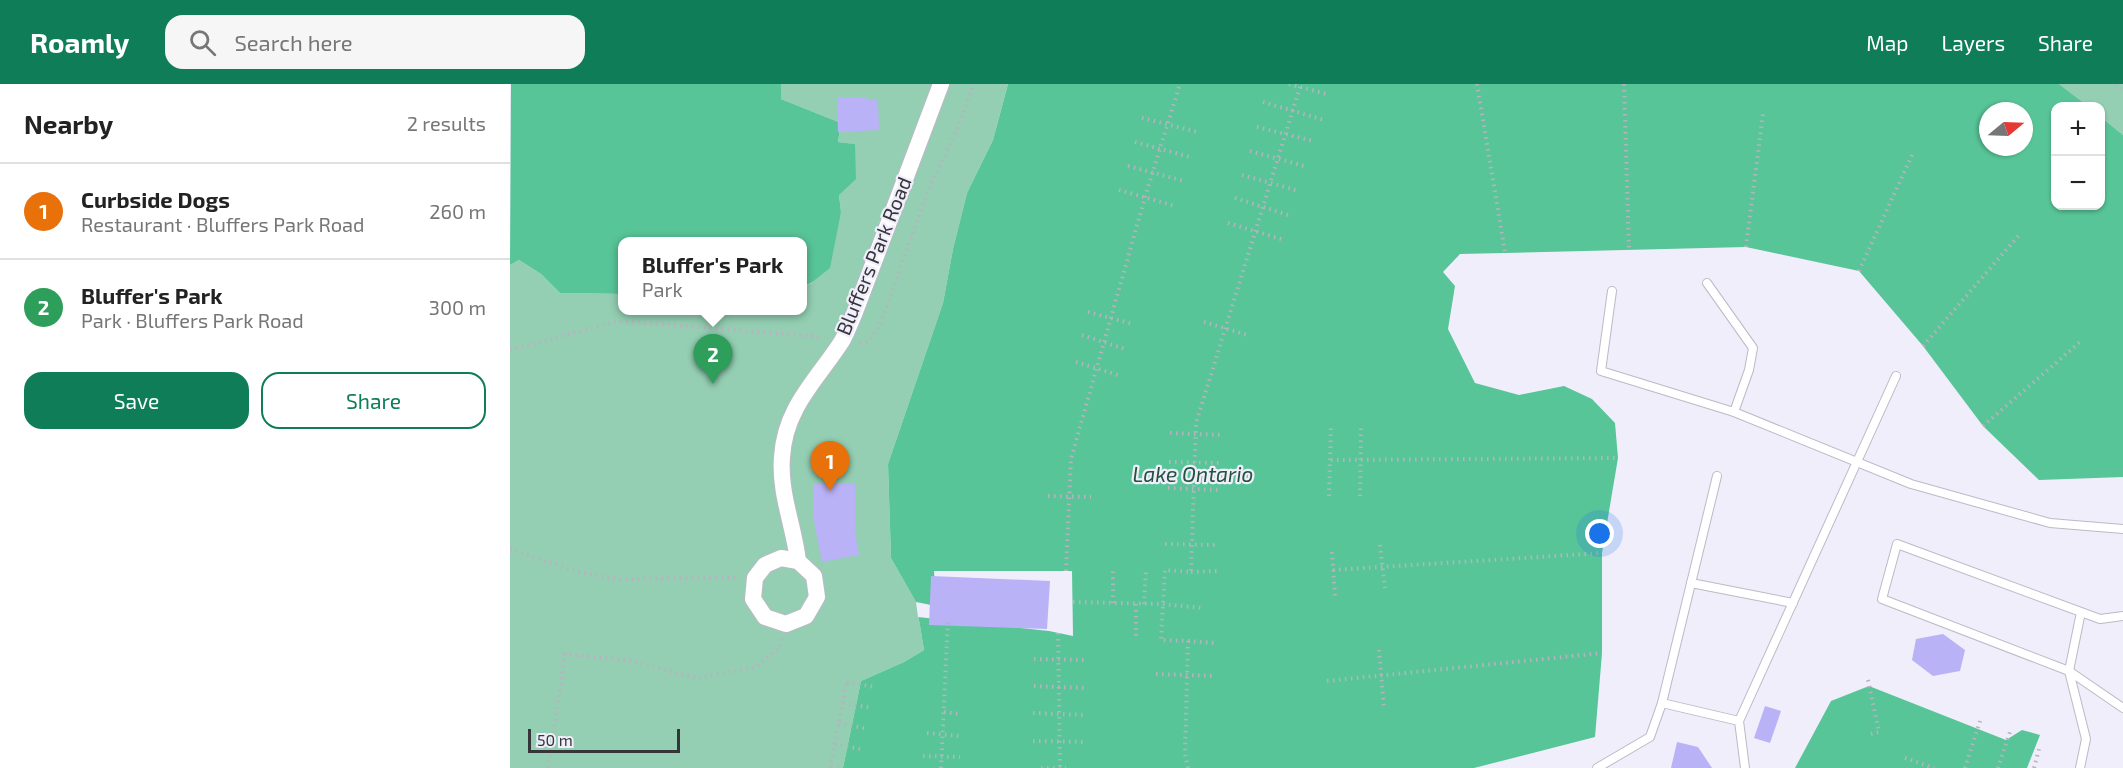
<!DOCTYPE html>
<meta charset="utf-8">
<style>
:root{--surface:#fff;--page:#f6f6f6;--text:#222;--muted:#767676;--line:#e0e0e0;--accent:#107d59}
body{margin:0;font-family:"Exo 2",sans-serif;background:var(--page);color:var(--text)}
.controls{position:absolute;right:18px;top:18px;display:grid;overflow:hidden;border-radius:12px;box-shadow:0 2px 4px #0004}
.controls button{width:54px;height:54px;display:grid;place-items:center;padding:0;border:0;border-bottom:2px solid var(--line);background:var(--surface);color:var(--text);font:30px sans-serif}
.compass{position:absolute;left:1469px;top:18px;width:54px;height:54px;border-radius:50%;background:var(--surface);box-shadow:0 2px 4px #0004;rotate:71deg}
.scale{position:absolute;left:18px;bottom:15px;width:152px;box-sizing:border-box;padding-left:6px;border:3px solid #36353a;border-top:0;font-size:16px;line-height:21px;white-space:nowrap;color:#36353a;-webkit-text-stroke:4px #efeefa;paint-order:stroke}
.you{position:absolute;left:1090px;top:450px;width:21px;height:21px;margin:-15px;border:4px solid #fff;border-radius:50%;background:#1a73e8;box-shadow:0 0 0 9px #1a73e833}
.badge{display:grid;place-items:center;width:39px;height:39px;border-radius:50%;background:var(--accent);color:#fff;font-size:20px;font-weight:700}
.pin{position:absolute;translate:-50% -50px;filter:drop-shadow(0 2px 3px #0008)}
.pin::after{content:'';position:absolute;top:32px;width:21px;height:18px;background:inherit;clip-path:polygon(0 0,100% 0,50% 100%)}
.popup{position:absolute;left:108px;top:153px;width:189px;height:78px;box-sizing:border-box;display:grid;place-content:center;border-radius:12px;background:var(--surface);filter:drop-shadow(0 2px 4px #0005);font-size:20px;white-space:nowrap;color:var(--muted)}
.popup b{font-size:22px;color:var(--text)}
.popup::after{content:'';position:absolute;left:50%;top:100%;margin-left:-12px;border:12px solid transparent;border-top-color:var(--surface)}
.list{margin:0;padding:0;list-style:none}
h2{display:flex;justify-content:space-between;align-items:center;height:78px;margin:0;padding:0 24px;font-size:26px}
h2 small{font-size:20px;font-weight:400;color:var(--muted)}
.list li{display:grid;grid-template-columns:39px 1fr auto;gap:18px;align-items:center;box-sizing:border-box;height:96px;padding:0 24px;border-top:2px solid var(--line)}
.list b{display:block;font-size:22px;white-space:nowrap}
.list p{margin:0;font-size:20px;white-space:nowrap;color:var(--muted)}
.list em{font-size:20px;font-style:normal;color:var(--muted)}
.actions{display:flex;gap:12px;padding:18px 24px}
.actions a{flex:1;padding:14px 0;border:2px solid var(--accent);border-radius:18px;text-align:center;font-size:21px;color:var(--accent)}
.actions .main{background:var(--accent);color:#fff}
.icon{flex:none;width:33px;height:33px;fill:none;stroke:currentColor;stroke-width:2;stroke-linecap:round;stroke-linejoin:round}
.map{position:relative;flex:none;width:1613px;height:684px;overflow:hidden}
header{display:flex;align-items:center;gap:36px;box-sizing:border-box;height:84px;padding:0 30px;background:var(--accent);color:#fff}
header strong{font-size:28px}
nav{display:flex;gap:33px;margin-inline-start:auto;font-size:21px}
.search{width:420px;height:54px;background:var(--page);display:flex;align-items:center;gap:15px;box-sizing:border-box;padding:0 21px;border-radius:18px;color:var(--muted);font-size:22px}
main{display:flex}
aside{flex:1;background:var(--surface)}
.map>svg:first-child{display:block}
.green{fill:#94cfb3}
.water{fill:#58c598;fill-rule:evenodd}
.pier{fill:#efeefa}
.building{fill:#b9b2f6}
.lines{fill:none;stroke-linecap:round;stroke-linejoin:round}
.lane-casing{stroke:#bbbac6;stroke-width:10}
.street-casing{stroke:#bbbac6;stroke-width:18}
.path{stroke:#b5b4be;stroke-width:4;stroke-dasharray:1.5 4.5;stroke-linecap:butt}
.lane{stroke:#fff;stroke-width:8}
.street{stroke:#fff;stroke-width:16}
.labels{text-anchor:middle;stroke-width:4.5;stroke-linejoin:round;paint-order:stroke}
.street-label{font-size:20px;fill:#36353a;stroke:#efeefa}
.water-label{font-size:21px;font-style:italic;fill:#25523f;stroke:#efeefa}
</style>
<header>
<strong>Roamly</strong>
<div class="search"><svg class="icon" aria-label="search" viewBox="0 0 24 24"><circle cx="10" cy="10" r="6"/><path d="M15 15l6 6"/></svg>Search here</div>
<nav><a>Map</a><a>Layers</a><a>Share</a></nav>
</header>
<main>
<aside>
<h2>Nearby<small>2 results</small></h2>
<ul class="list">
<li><span class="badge" style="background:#e8710a">1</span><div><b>Curbside Dogs</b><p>Restaurant · Bluffers Park Road</p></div><em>260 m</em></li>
<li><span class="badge" style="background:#2e9e5b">2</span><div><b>Bluffer's Park</b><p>Park · Bluffers Park Road</p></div><em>300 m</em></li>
</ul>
<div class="actions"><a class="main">Save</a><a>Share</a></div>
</aside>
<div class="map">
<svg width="1613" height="684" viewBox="0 0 1613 684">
<rect width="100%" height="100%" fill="#efeefa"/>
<g class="green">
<polygon points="271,0 498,0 483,56 457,109 443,165 433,219 378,380 381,474 406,518 414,566 394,578 351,597 333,684 0,684 0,181 9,176 31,190 50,209 113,210 113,226 293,226 293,202 302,199 331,128 329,111 344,60 328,58 331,39 271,15"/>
<polygon points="1549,0 1613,0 1613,51 1591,33 1590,22 1578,22"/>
</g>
<g class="water">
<polygon points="1,0 271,0 271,15 331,39 328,58 345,60 346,95 329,111 331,128 320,184 301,199 293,202 293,158 113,158 113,210 50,209 31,190 9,176 0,181"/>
<path d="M498,0h1051l29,22h-32v100h44l1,-89 22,18v342l-84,3 -56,-54 -60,-80 -64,-75 -113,-24 -286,7 -17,18 12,14 -7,43 27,54 44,12 45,-9 28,13 23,24 3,35 -16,95v100l-7,84 -121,31h-631l18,-87 43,-19 20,-12 -8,-48 -25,-44 -3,-94 55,-161 10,-54 14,-56 26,-53zM1478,27h36v36h-36z"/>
<polygon points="1359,602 1496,656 1512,646 1530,651 1517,684 1285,684 1321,617"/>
</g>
<polygon class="pier" points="424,487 562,487 563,552 539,547 408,533 406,518 426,522"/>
<g class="building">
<polygon points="327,13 357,13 357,16 368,16 369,46 328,48"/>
<polygon points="303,400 345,400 345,447 349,471 312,478 303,432"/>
<polygon points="421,492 540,497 537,545 419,541"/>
<polygon points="1433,550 1455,566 1450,587 1423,592 1402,576 1406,555"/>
<polygon points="1255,622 1271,627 1260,659 1244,654"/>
<polygon points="1167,658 1188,663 1202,684 1161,684"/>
</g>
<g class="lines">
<g class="lane-casing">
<g id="lane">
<polyline points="1197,199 1243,264 1239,286 1224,328"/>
<polyline points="1102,207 1091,287 1224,328 1401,400 1540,439 1613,445"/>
<polyline points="1207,392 1152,619 1229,637 1386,292"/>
<polyline points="1181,499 1283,519"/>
<polyline points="1571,528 1559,587 1372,515 1387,460 1590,535 1613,532"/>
<polyline points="1559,587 1576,655 1570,684"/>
<polyline points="1559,587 1613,624"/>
<polyline points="1229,637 1235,684"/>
<polyline points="1087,684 1140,653 1152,619"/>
</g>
</g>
<g class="street-casing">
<path id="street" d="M288,477l-17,-3 -16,7 -10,13 -2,21 12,18 21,7 20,-8 11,-19 -3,-21 -16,-15c-4,-35 -19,-68 -16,-104 3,-50 35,-77 60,-116 5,-9 9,-20 13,-29l86,-228"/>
</g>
<g class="path">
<polyline points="779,0 816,10"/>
<polyline points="967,0 995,168"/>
<polyline points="1114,0 1119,165"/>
<polyline points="1606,0 1613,6"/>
<polyline points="753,18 814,36"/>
<polyline points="632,34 688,48"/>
<polyline points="747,43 803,57"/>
<polyline points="625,58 680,73"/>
<polyline points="740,67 794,82"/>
<polyline points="618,82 674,97"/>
<polyline points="732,91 789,107"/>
<polyline points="609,106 665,122"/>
<polyline points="725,114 781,132"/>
<polyline points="718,139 774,156"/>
<polyline points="1236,163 1253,30"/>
<polyline points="1349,187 1402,71"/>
<polyline points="578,228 623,240"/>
<polyline points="694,238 737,251"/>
<polyline points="572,251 615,265"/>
<polyline points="350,259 358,258 369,243 420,101 445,50 464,0"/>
<polyline points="1413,262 1509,151"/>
<polyline points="0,266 108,237 313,253"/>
<polyline points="566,278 608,291"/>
<polyline points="1473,342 1570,258"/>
<polyline points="660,349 713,351"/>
<polyline points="821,376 1108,374"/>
<polyline points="659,378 711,379"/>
<polyline points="658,404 710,406"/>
<polyline points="538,412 581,413"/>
<polyline points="819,412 821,342"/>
<polyline points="850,412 851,344"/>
<polyline points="655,460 709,461"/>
<polyline points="870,461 875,504"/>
<polyline points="0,465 68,488 110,495 229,494"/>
<polyline points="822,468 825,512"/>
<polyline points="823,486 1092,469"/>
<polyline points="556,487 561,375 635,113 670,0"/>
<polyline points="681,488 708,487"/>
<polyline points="563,518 652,520 692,524"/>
<polyline points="603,519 603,483"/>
<polyline points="626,520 626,555"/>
<polyline points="634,520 636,485"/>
<polyline points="548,549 550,684"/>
<polyline points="678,557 706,559"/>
<polyline points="869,566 874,624"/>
<polyline points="524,575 575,576"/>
<polyline points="646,590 706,592"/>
<polyline points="1358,596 1369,648 1361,650"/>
<polyline points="817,597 1092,569"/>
<polyline points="337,598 365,603"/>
<polyline points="524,602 576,604"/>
<polyline points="333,619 362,624"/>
<polyline points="434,628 451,630"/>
<polyline points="523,629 575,631"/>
<polyline points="329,639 358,645"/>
<polyline points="417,649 450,652"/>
<polyline points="523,657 576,658"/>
<polyline points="325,660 354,666"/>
<polyline points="413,672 450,673"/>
<polyline points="1395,674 1424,684"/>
<polyline points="321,682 330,684"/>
<polyline points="38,684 55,570 122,577 185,594 246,583 270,563 272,555"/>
<polyline points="320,684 337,595"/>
<polyline points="431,684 438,536"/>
<polyline points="531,684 556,684"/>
<polyline points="678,684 675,670 678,557 651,556 655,486 681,488 686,339 790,3"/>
<polyline points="1455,684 1470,637"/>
<polyline points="1488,684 1500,648"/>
<polyline points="1524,684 1529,665"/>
</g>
<use href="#lane" class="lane"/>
<use href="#street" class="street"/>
</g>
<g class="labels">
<g class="street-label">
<text transform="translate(364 172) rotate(-68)" y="7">Bluffers Park Road</text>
</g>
<g class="water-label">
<text x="683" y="398">Lake Ontario</text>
</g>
</g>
</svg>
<div class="controls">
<button>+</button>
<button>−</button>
</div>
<svg class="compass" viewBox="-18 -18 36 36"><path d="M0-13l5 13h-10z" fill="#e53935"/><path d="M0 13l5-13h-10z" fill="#767676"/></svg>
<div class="scale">50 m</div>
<div class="you"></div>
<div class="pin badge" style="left:320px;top:407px;background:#e8710a">1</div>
<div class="pin badge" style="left:203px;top:300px;background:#2e9e5b">2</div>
<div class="popup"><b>Bluffer's Park</b>Park</div>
</div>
</main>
